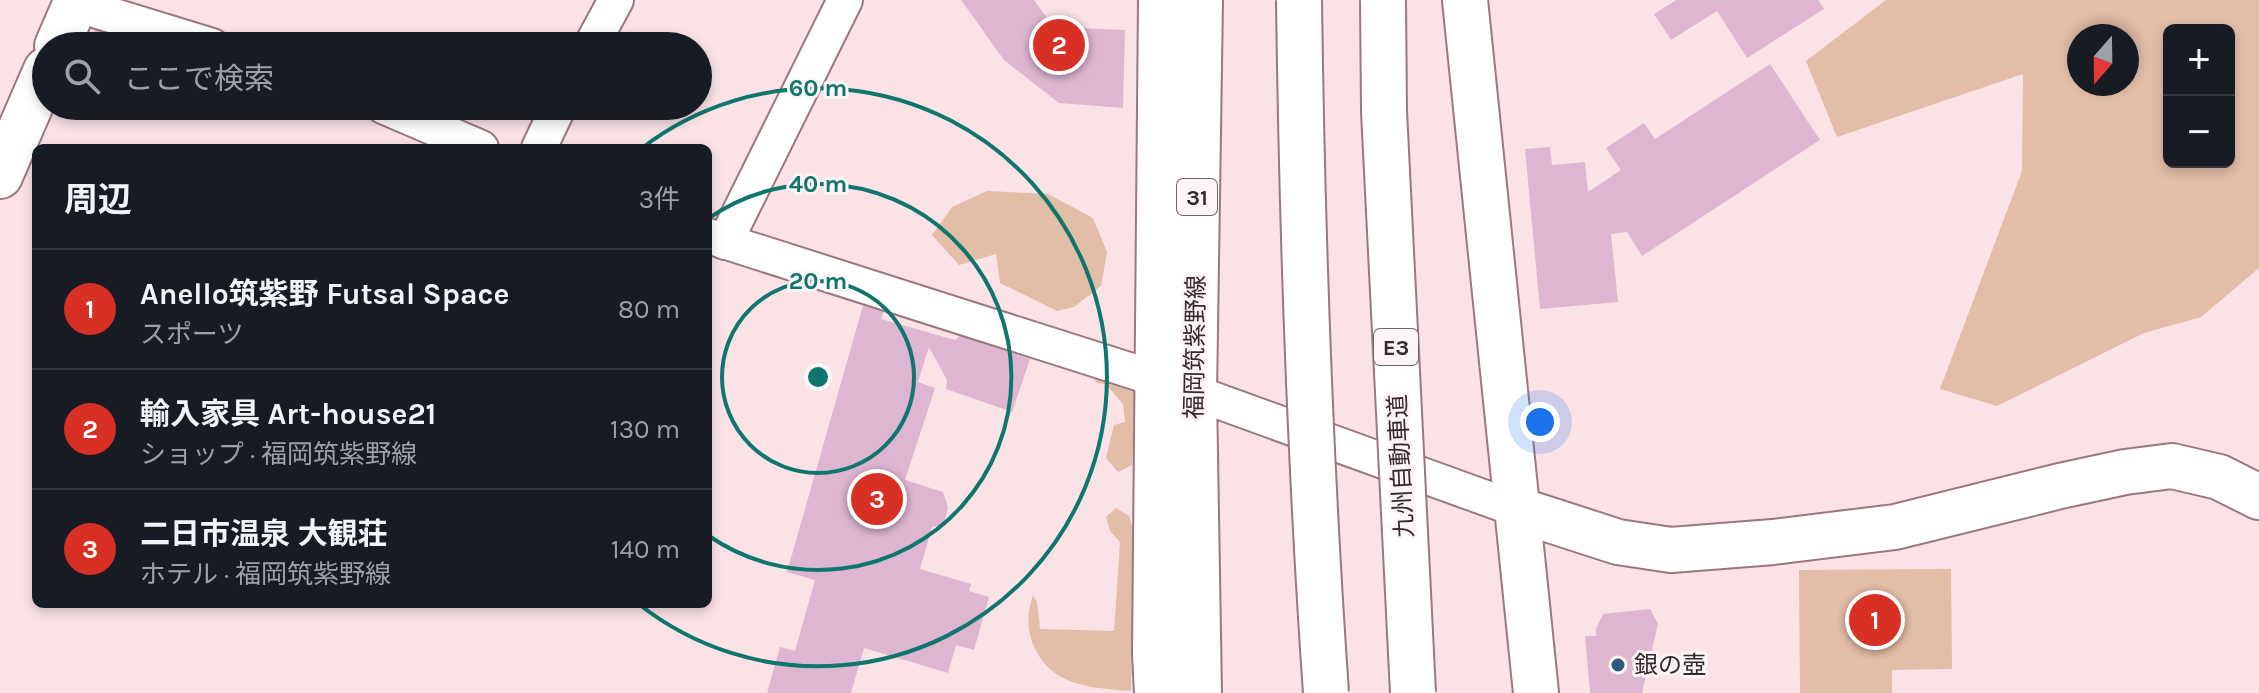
<!DOCTYPE html>
<html lang="ja">
<meta charset="utf-8">
<style>
:root{--surface:#171b24;--page:#242831;--text:#f1f3f6;--muted:#9ea1a6;--line:#363941;--accent:#d93025}
body{margin:0;font-family:Karla,"Noto Sans JP",sans-serif;background:var(--page);color:var(--text)}
.controls{position:absolute;right:24px;top:24px;display:grid;overflow:hidden;border-radius:12px;box-shadow:0 4px 12px #0003}
.controls button{width:72px;height:72px;display:grid;place-items:center;padding:0;border:0;border-bottom:2px solid var(--line);background:var(--surface);color:var(--text);font:40px sans-serif}
.compass{position:absolute;left:2067px;top:24px;width:72px;height:72px;border-radius:50%;background:var(--surface);box-shadow:0 4px 12px #0003;rotate:200deg}
.you{position:absolute;left:1540px;top:422px;width:28px;height:28px;margin:-20px;border:6px solid #fff;border-radius:50%;background:#1a73e8;box-shadow:0 0 0 12px #1a73e833}
.badge{display:grid;place-items:center;width:52px;height:52px;border-radius:50%;background:var(--accent);color:#fff;font-size:26px;font-weight:700}
.pin{position:absolute;translate:-50% -50%;border:4px solid #fff;box-shadow:0 2px 8px #0006}
.list{margin:0;padding:0;list-style:none}
h2{display:flex;justify-content:space-between;align-items:center;height:104px;margin:0;padding:0 32px;font-size:34px}
h2 small{font-size:26px;font-weight:400;color:var(--muted)}
.list li{display:grid;grid-template-columns:52px 1fr auto;gap:24px;align-items:center;box-sizing:border-box;height:120px;padding:0 32px;border-top:2px solid var(--line)}
.list b{display:block;font-size:30px;white-space:nowrap}
.list p{margin:0;font-size:26px;white-space:nowrap;color:var(--muted)}
.list em{font-size:26px;font-style:normal;color:var(--muted)}
.icon{flex:none;width:44px;height:44px;fill:none;stroke:currentColor;stroke-width:2;stroke-linecap:round;stroke-linejoin:round}
.map{position:relative;flex:none;width:2259px;height:693px;overflow:hidden}
.search{position:absolute;background:var(--surface);box-shadow:0 4px 12px #0003;left:32px;top:32px;width:680px;height:88px;display:flex;align-items:center;gap:20px;box-sizing:border-box;padding:0 28px;border-radius:44px;color:var(--muted);font-size:30px}
.panel{position:absolute;background:var(--surface);box-shadow:0 4px 12px #0003;left:32px;top:144px;width:680px;height:464px;border-radius:12px}
.map>svg:first-child{display:block}
.green{fill:#e2bda7;fill-rule:evenodd}
.building{fill:#deb6d1}
.lines{fill:none;stroke-linecap:round;stroke-linejoin:round}
.street-casing{stroke:#9b777f;stroke-width:38}
.secondary-casing{stroke:#9b777f;stroke-width:48}
.primary-casing{stroke:#9b777f;stroke-width:48}
.street{stroke:#fff;stroke-width:34}
.secondary{stroke:#fff;stroke-width:44}
.primary{stroke:#fff;stroke-width:44}
.highway-bridge-casing{stroke:#9b777f;stroke-width:48;stroke-linecap:butt}
.highway-bridge{stroke:#fff;stroke-width:44}
.ring{fill:none;stroke:#0f766e;stroke-width:4}
.poi-dot{fill:#2c5b7a;stroke:#fcf4f6;stroke-width:3}
.labels{text-anchor:middle;stroke-width:6;stroke-linejoin:round;paint-order:stroke}
.shield{fill:#fcf4f6;stroke:#726568;stroke-width:2}
.shield-label{font-size:22px;font-weight:bold;fill:#37282b}
.street-label{font-size:24px;fill:#37282b;stroke:#fcf4f6}
.poi-label{font-size:24px;fill:#37282b;stroke:#fcf4f6;text-anchor:start}
.centre{fill:#0f766e;stroke:#fcf4f6;stroke-width:4}
.ring-label{font-size:24px;text-anchor:middle;font-weight:bold;fill:#0f766e;stroke:#fcf4f6;stroke-width:6;stroke-linejoin:round;paint-order:stroke}
</style>
<div class="map">
<svg width="2259" height="693" viewBox="0 0 2259 693">
<rect width="100%" height="100%" fill="#fbe2e7"/>
<g class="green">
<path d="M1886,0h373v268l-58,49 -57,16 -147,73 -57,-17 82,-218 1,-97 -186,63 -31,-76zM2169,30h60v132h-60zM2127,36v48h-48v-48z"/>
<polygon points="987,191 1048,194 1093,218 1107,252 1101,286 1074,307 1057,311 1000,283 996,254 959,265 932,235 952,207"/>
<polygon points="1091,374 1137,389 1132,465 1118,472 1106,458 1114,425 1125,422 1123,404 1106,384 1097,383"/>
<path d="M1116,508l13,8 5,16 -3,159c-37,-3 -76,-4 -95,-40 -9,-18 -10,-36 -3,-56l4,7 3,27 74,2 6,-89 -10,-11 -4,-14z"/>
<polygon points="1951,569 1952,669 1892,670 1892,693 1800,693 1799,570"/>
</g>
<g class="building">
<polygon points="961,0 1034,0 1054,27 1125,30 1123,108 1059,103 1004,60"/>
<polygon points="1676,0 1818,0 1824,9 1747,58 1717,11 1671,40 1654,14"/>
<polygon points="99,19 173,46 89,46"/>
<polygon points="1770,64 1820,140 1642,256 1627,232 1611,234 1618,302 1540,309 1525,149 1550,147 1552,165 1585,162 1588,192 1621,170 1606,148 1644,123 1655,139"/>
<polygon points="864,302 885,307 881,319 955,340 961,335 1030,359 1012,412 946,389 947,380 929,347 918,382 935,388 905,480 943,492 948,507 944,525 932,527 920,569 971,584 969,591 989,597 974,650 956,645 948,673 864,648 851,693 767,693 780,647 795,651 815,580 787,572"/>
<polygon points="1650,609 1658,624 1642,693 1590,693 1585,636 1596,636 1596,629 1603,614"/>
</g>
<g class="lines">
<g class="street-casing">
<g id="street">
<polyline points="75,4 212,46"/>
<polyline points="591,46 616,0"/>
<polyline points="383,106 481,148"/>
<polyline points="539,148 559,106"/>
<polyline points="708,236 1157,379 1516,509"/>
<polyline points="725,242 845,0"/>
</g>
</g>
<g class="secondary-casing">
<g id="secondary">
<polyline points="1465,0 1536,693"/>
<polyline points="1516,509 1618,542 1671,550 1773,542 1895,527 2060,486 2125,472 2172,466 2219,477 2259,497"/>
</g>
</g>
<g class="primary-casing">
<g id="primary">
<polyline points="57,46 77,0"/>
<polyline points="0,176 46,70"/>
<polyline points="1157,693 1155,654 1161,0"/>
<polyline points="1199,693 1194,394 1200,0"/>
</g>
</g>
<use href="#street" class="street"/>
<use href="#secondary" class="secondary"/>
<use href="#primary" class="primary"/>
<g class="highway-bridge-casing">
<g id="highway-bridge">
<path d="M1299,0c3,231 11,463 27,693"/>
<polyline points="1383,0 1384,111 1413,693"/>
</g>
</g>
<use href="#highway-bridge" class="highway-bridge"/>
</g>
<g class="ring">
<circle cx="818" cy="377" r="96"/>
<path d="M709 218A193 193 0 1 1 709 536"/>
<path d="M642 148A289 289 0 1 1 640 605"/>
</g>
<circle class="poi-dot" cx="1618" cy="665" r="8"/>
<g class="labels">
<g class="shield">
<rect x="1177" y="179" width="40" height="36" rx="6"/>
<rect x="1374" y="329" width="44" height="36" rx="6"/>
</g>
<g class="shield-label">
<text x="1197" y="205">31</text>
<text x="1396" y="355">E3</text>
</g>
<g class="street-label">
<text transform="translate(1195 347) rotate(-89)" y="8">福岡筑紫野線</text>
<text transform="translate(1401 466) rotate(-93)" y="8">九州自動車道</text>
</g>
<g class="poi-label">
<text x="1634" y="673">銀の壺</text>
</g>
</g>
<circle cx="818" cy="377" r="12" class="centre"/>
<g class="ring-label">
<text x="818" y="96">60 m</text>
<text x="818" y="192">40 m</text>
<text x="818" y="289">20 m</text>
</g>
</svg>
<div class="controls">
<button>+</button>
<button>−</button>
</div>
<svg class="compass" viewBox="-18 -18 36 36"><path d="M0-13l5 13h-10z" fill="#e53935"/><path d="M0 13l5-13h-10z" fill="#9ea1a6"/></svg>
<div class="you"></div>
<div class="pin badge" style="left:1875px;top:620px">1</div>
<div class="pin badge" style="left:1059px;top:45px">2</div>
<div class="pin badge" style="left:877px;top:499px">3</div>
<div class="search"><svg class="icon" aria-label="search" viewBox="0 0 24 24"><circle cx="10" cy="10" r="6"/><path d="M15 15l6 6"/></svg>ここで検索</div>
<section class="panel">
<h2>周辺<small>3件</small></h2>
<ul class="list">
<li><span class="badge">1</span><div><b>Anello筑紫野 Futsal Space</b><p>スポーツ</p></div><em>80 m</em></li>
<li><span class="badge">2</span><div><b>輸入家具 Art-house21</b><p>ショップ · 福岡筑紫野線</p></div><em>130 m</em></li>
<li><span class="badge">3</span><div><b>二日市温泉 大観荘</b><p>ホテル · 福岡筑紫野線</p></div><em>140 m</em></li>
</ul>
</section>
</div>
